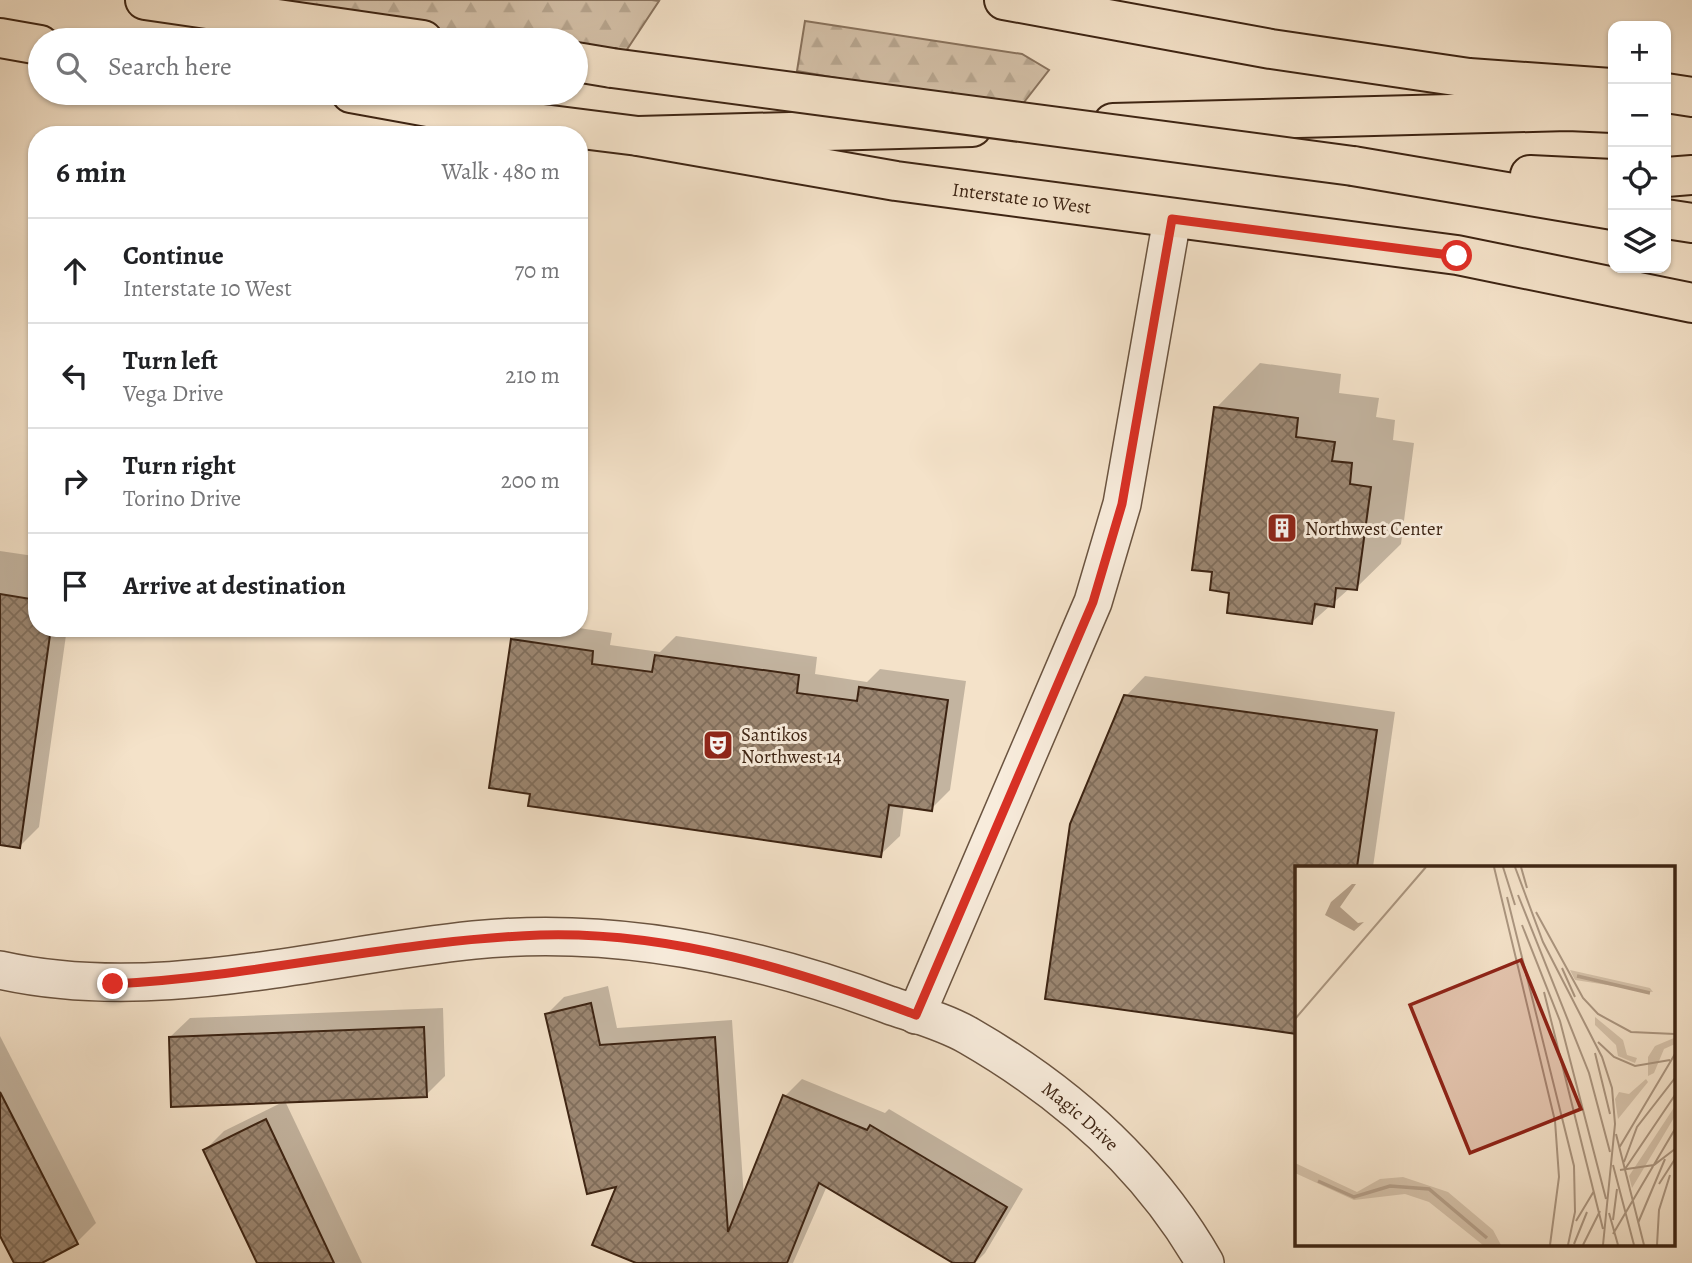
<!DOCTYPE html>
<meta charset="utf-8">
<style>
:root{--surface:#fff;--page:#f6f6f6;--text:#202124;--muted:#757577;--line:#e0e0e0}
body{margin:0;font-family:Alegreya,serif;background:var(--page);color:var(--text)}
.controls{position:absolute;right:21px;top:21px;display:grid;overflow:hidden;border-radius:14px;box-shadow:0 2px 5px #0004}
.controls button{width:63px;height:63px;display:grid;place-items:center;padding:0;border:0;border-bottom:2px solid var(--line);background:var(--surface);color:var(--text);font:35px sans-serif}
.stop{position:absolute;width:21px;height:21px;margin:-16px;border:5px solid #d93025;border-radius:50%;background:#fff}
.stop.end{background:#d93025;border-color:#fff;box-shadow:0 2px 7px #0008}
.list{margin:0;padding:0;list-style:none}
h2{display:flex;justify-content:space-between;align-items:center;height:91px;margin:0;padding:0 28px;font-size:30px}
h2 small{font-size:23px;font-weight:400;color:var(--muted)}
.list li{display:grid;grid-template-columns:46px 1fr auto;gap:21px;align-items:center;box-sizing:border-box;height:105px;padding:0 28px;border-top:2px solid var(--line)}
.list b{display:block;font-size:26px;white-space:nowrap}
.list p{margin:0;font-size:23px;white-space:nowrap;color:var(--muted)}
.list em{font-size:23px;font-style:normal;color:var(--muted)}
.icon{flex:none;width:38px;height:38px;fill:none;stroke:currentColor;stroke-width:2;stroke-linecap:round;stroke-linejoin:round}
.map{position:relative;flex:none;width:1692px;height:1263px;overflow:hidden}
.search{position:absolute;background:var(--surface);box-shadow:0 2px 5px #0004;left:28px;top:28px;width:560px;height:77px;display:flex;align-items:center;gap:18px;box-sizing:border-box;padding:0 24px;border-radius:38px;color:var(--muted);font-size:26px}
.panel{position:absolute;background:var(--surface);box-shadow:0 2px 5px #0004;left:28px;top:126px;width:560px;height:511px;border-radius:28px}
.map>svg:first-child{display:block}
.forest{fill:url(#forest-firs);stroke:#89735e;stroke-width:2}
.shadow{fill:#0003}
.building{fill:url(#building-cross-hatch);stroke:#3d2413;stroke-width:2}
.lines{fill:none;stroke-linecap:round;stroke-linejoin:round}
.minor-casing{stroke:#6b5440;stroke-width:40}
.major-casing{stroke:#3d2413;stroke-width:42}
.highway-casing{stroke:#3d2413;stroke-width:42}
.minor{stroke:#f8ecdc;stroke-width:37}
.major{stroke:#f4e2c9;stroke-width:38}
.highway{stroke:#f4e2c9;stroke-width:38}
.highway-bridge-casing{stroke:#3d2413;stroke-width:42;stroke-linecap:butt}
.highway-bridge{stroke:#f4e2c9;stroke-width:38}
.route{stroke:#d93025;stroke-width:9}
.labels{text-anchor:middle;stroke-width:6;stroke-linejoin:round;paint-order:stroke}
.street-label{font-size:19px;fill:#3d2413;stroke:#f8ecdc}
.poi-label{font-size:19px;fill:#3d2413;stroke:#f8ecdc;text-anchor:start}
.inset-river{fill:none;stroke:#b6a18b;stroke-width:3.5}
.inset-road{fill:none;stroke:#ab9680;stroke-width:2}
.view{fill:#8f2418;fill-opacity:0.15;stroke:#8f2418;stroke-width:3.5}
.inset-edge{fill:none;stroke:#3d2413;stroke-width:3.5}
</style>
<div class="map">
<svg width="1692" height="1263" viewBox="0 0 1692 1263">
<defs>
<pattern id="forest-firs" width="22" height="20" patternUnits="userSpaceOnUse" patternTransform="scale(1.75)"><rect width="22" height="20" fill="#d5c2aa"/><path d="M5 1l3.5 6h-7zM16 11l3.5 6h-7z" fill="#b8a791"/></pattern>
<pattern id="building-cross-hatch" width="8" height="8" patternUnits="userSpaceOnUse" patternTransform="scale(1.75)"><rect width="8" height="8" fill="#9c8772"/><path d="M0 0l8 8M0 8l8-8" fill="none" stroke="#806e5c"/></pattern>
</defs>
<rect width="100%" height="100%" fill="#f4e2c9"/>
<filter id="stains"><feTurbulence type="fractalNoise" baseFrequency=".00286" numOctaves="4"/><feColorMatrix values="0 0 0 0 .2 0 0 0 0 .09 0 0 0 0 .02 0 0 0 .5 -.17"/></filter>
<radialGradient id="worn" r=".72"><stop offset=".6" stop-color="#630" stop-opacity="0"/><stop offset="1" stop-color="#630" stop-opacity=".3"/></radialGradient>
<g class="forest">
<polygon points="240,0 652,0 659,1 624,54 576,48 576,40 513,40 241,6"/>
<polygon points="805,21 1022,54 1049,70 1018,110 797,71"/>
</g>
<g class="shadow">
<polygon points="37,252 37,273 32,272"/>
<polygon points="1260,363 1341,374 1339,393 1379,398 1376,417 1395,420 1393,440 1414,443 1401,544 1356,588 1350,588 1312,622 1231,591 1216,408"/>
<polygon points="0,551 34,556 32,578 37,578 37,628 67,628 39,827 20,846 0,843"/>
<polygon points="524,628 579,628 612,633 610,645 660,652 676,636 817,657 815,674 867,682 880,669 966,681 950,790 931,809 904,805 900,836 880,855 532,793 512,640"/>
<polygon points="1145,676 1395,712 1373,867 1296,867 1126,696"/>
<polygon points="608,986 617,1028 732,1020 744,1198 785,1096 802,1079 885,1113 889,1109 1023,1189 985,1253 975,1263 956,1263 827,1186 793,1263 641,1263 618,1185 547,1014 564,997"/>
<polygon points="443,1008 445,1076 426,1095 170,1037 190,1018"/>
<polygon points="0,1036 96,1223 77,1242 38,1263 16,1263 0,1232"/>
<polygon points="285,1101 362,1263 259,1263 205,1150 224,1131"/>
</g>
<g class="building">
<polygon points="1214,407 1298,418 1296,437 1335,442 1332,461 1352,463 1350,484 1371,487 1357,590 1336,588 1334,607 1315,604 1312,624 1227,613 1229,593 1210,590 1212,572 1192,570"/>
<polygon points="0,594 37,600 37,628 51,628 20,848 0,845"/>
<polygon points="511,639 593,651 592,664 652,672 655,655 799,675 797,693 857,701 859,687 948,700 932,811 889,805 881,857 528,806 530,794 489,788"/>
<polygon points="1124,695 1377,730 1357,867 1297,867 1297,1034 1045,999 1070,824"/>
<polygon points="591,1003 600,1045 715,1037 728,1232 783,1095 867,1130 870,1125 1007,1207 974,1263 953,1263 819,1183 787,1263 636,1263 592,1245 616,1187 587,1194 545,1014"/>
<polygon points="424,1027 427,1097 171,1107 169,1037"/>
<polygon points="0,1092 78,1244 42,1263 14,1263 0,1236"/>
<polygon points="266,1119 334,1263 257,1263 203,1150"/>
</g>
<g class="lines">
<g class="minor-casing">
<g id="minor">
<path id="s1" d="M0,970c157,35 317,-14 474,-30 142,-14 282,15 415,65 26,9 56,17 80,31 97,56 180,129 236,227"/>
<polyline points="916,1015 1093,602 1122,504 1172,219"/>
</g>
</g>
<g class="major-casing">
<g id="major">
<polyline points="0,38 40,45"/>
<path id="s2" d="M351,93l127,23 160,20 258,45 561,74 235,48"/>
</g>
</g>
<g class="highway-casing">
<g id="highway">
<polyline points="145,0 423,40"/>
<polyline points="1004,0 1271,49 1469,78 1611,88"/>
<polyline points="576,62 612,68"/>
<polyline points="1666,93 1692,97"/>
<polyline points="1113,123 1568,111 1613,113"/>
<polyline points="638,136 972,127"/>
<polyline points="1353,166 1613,210"/>
<polyline points="1530,175 1613,179"/>
<polyline points="1666,177 1692,175"/>
<polyline points="1666,219 1692,223"/>
</g>
</g>
<use href="#minor" class="minor"/>
<use href="#major" class="major"/>
<use href="#highway" class="highway"/>
<g class="highway-bridge-casing">
<polyline id="highway-bridge" points="612,68 1353,166"/>
</g>
<use href="#highway-bridge" class="highway-bridge"/>
</g>
<g class="lines">
<path class="route" d="M113,984c143,-7 284,-44 427,-49 129,-4 257,35 376,80l177,-413 29,-98 50,-285 285,37"/>
</g>
<defs>
<g id="building-square" transform="scale(1.575)"><rect x="-9" y="-9" width="18" height="18" rx="4" fill="#8f2418" stroke="#f8ecdc"/><path d="M-4-6H4V6H1V3H-1V6H-4ZM-2.5-4.3h1.7v1.8h-1.7ZM.8-4.3h1.7v1.8H.8ZM-2.5-1h1.7V.8h-1.7ZM.8-1h1.7V.8H.8Z" fill="#fff"/></g>
<g id="theatre-square" transform="scale(1.575)"><rect x="-9" y="-9" width="18" height="18" rx="4" fill="#8f2418" stroke="#f8ecdc"/><path d="M-5-5.5Q0-4 5-5.5V0Q5 5 0 6Q-5 5-5 0ZM-3.3-2.5H-1v1.5H-3.3ZM1-2.5H3.3v1.5H1ZM-2.8 1Q0 5.5 2.8 1Z" fill="#fff"/></g>
</defs>
<g fill-rule="evenodd">
<use href="#building-square" x="1282" y="528"/>
<use href="#theatre-square" x="718" y="745"/>
</g>
<g class="labels">
<g class="street-label">
<text dy="7" stroke="none"><textPath href="#s2" startOffset="679">Interstate 10 West</textPath></text>
<text dy="7" stroke="none"><textPath href="#s1" startOffset="1125">Magic Drive</textPath></text>
</g>
<g class="poi-label">
<text x="1305" y="535">Northwest Center</text>
<text x="741" y="741">Santikos<tspan x="741" dy="22">Northwest 14</tspan></text>
</g>
</g>
<g transform="translate(1295 866)">
<rect width="380" height="380" fill="#f4e2c9"/>
<path d="M0,297l62,29 23,-13 23,-2 45,15 45,38 8,15h-18l-54,-43 -24,-8 -51,6 -59,-27z" fill="#d5c2aa"/>
<path d="M275,104l80,18 3,4 -78,-12zM300,151l28,23 4,15 10,3 -2,5 -17,-7 -2,-11 -21,-20zM379,172l1,6 -11,5 -10,24 -6,3v-19l7,-11zM351,213l2,3 -30,37 -3,-20 4,-7 10,2zM380,240v10l-43,72 -3,-12z" fill="#d5c2aa"/>
<path d="M57,18h4l-16,23 18,16 6,-1 -10,9 -29,-16 6,-13z" fill="#b6a18b"/>
<path class="inset-river" d="M282,110l73,17M23,315l36,16 36,-11 39,3 58,49"/>
<path class="inset-road" d="M199,1l61,254 4,56 -9,68M208,1l12,38M220,1l28,75 59,115 10,31 3,36 -12,121M226,1l6,21M223,29l71,178 21,79M212,31l67,269 1,46 -7,33M241,46l47,86 15,16 33,18 44,2M227,59l38,96 46,178M267,102l13,29M249,126l59,237M0,153l131,-152M303,176l16,15 21,9 35,-6M300,187l15,61M321,268l28,111M324,282l56,-94M329,296l13,-35 38,-49M318,299l21,80M330,303l50,-74M325,304l34,-5 21,-16M364,318l16,-25M314,347l9,32M318,354l4,-31M281,355l18,-30M343,357l27,-64M318,368l62,-105M279,378l13,-32M288,379l17,-34M362,379l2,-35 11,-35"/>
<path class="view" d="M226,94l60,149 -111,44 -60,-148z"/>
<rect width="380" height="380" class="inset-edge"/>
</g>
<rect width="100%" height="100%" filter="url(#stains)"/>
<rect width="100%" height="100%" fill="url(#worn)"/>
</svg>
<div class="controls">
<button>+</button>
<button>−</button>
<button><svg class="icon" aria-label="locate" viewBox="0 0 24 24"><circle cx="12" cy="12" r="6"/><path d="M12 2v4M12 18v4M2 12h4M18 12h4"/></svg></button>
<button><svg class="icon" aria-label="layers" viewBox="0 0 24 24"><path d="M12 4l9 5-9 5-9-5zM3 14l9 5 9-5"/></svg></button>
</div>
<div class="stop" style="left:1457px;top:256px"></div>
<div class="stop end" style="left:113px;top:984px"></div>
<div class="search"><svg class="icon" aria-label="search" viewBox="0 0 24 24"><circle cx="10" cy="10" r="6"/><path d="M15 15l6 6"/></svg>Search here</div>
<section class="panel">
<h2>6 min<small>Walk · 480 m</small></h2>
<ul class="list">
<li><svg class="icon" aria-label="ahead" viewBox="0 0 24 24"><path d="M12 20V5M6 11l6-6 6 6"/></svg><div><b>Continue</b><p>Interstate 10 West</p></div><em>70 m</em></li>
<li><svg class="icon" aria-label="left" viewBox="0 0 24 24"><path d="M17 20v-9H6M10 6l-5 5 5 5"/></svg><div><b>Turn left</b><p>Vega Drive</p></div><em>210 m</em></li>
<li><svg class="icon" aria-label="right" viewBox="0 0 24 24"><path d="M7 20v-9h11M14 6l5 5-5 5"/></svg><div><b>Turn right</b><p>Torino Drive</p></div><em>200 m</em></li>
<li><svg class="icon" aria-label="arrive" viewBox="0 0 24 24"><path d="M6 21V4h12l-3 4 3 4H6"/></svg><div><b>Arrive at destination</b></div></li>
</ul>
</section>
</div>
